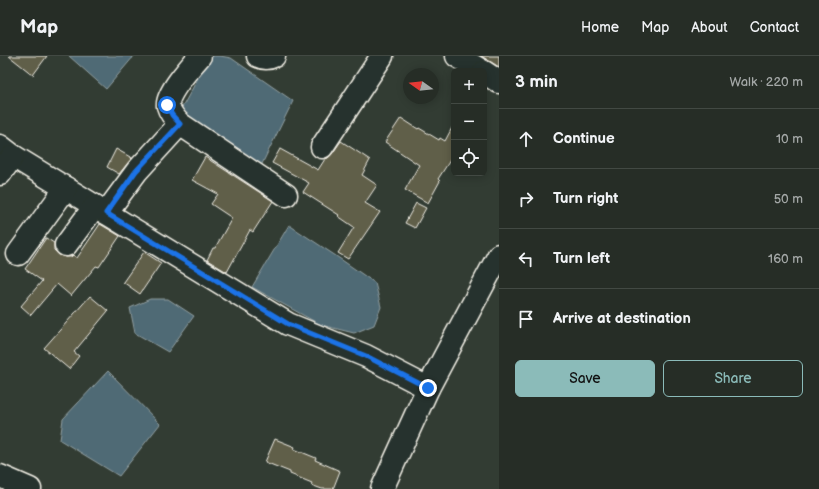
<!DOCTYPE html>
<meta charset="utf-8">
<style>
:root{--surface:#262d26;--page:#323932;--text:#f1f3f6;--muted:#a4a8a7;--line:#424943;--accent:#8bbbb9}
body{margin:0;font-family:"Balsamiq Sans",sans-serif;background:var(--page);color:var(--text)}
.controls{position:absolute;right:12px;top:12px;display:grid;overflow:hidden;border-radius:6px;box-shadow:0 2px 10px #0003}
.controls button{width:36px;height:36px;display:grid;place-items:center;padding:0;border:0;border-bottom:1px solid var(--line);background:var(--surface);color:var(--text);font:20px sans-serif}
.compass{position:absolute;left:403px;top:12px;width:36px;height:36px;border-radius:50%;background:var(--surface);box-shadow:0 2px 10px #0003;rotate:285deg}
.stop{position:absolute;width:12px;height:12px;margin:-9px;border:3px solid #1a73e8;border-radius:50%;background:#fff}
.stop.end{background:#1a73e8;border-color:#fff;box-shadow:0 1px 4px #0008}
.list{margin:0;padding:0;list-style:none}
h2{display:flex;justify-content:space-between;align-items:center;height:52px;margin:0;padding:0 16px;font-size:17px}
h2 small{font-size:13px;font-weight:400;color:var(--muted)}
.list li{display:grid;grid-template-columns:26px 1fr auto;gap:12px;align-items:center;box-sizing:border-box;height:60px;padding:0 16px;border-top:1px solid var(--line)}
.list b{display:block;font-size:15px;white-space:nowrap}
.list em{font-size:13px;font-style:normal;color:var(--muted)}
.actions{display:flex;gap:8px;padding:12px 16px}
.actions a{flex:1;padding:9px 0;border:1px solid var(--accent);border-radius:6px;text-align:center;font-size:14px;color:var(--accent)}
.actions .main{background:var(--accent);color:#111}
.icon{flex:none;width:22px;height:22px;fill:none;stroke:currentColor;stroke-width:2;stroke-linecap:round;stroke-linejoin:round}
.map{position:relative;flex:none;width:499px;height:433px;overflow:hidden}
header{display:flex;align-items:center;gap:24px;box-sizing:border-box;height:56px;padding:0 20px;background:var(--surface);border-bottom:1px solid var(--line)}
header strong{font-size:19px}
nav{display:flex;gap:22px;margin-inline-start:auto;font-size:14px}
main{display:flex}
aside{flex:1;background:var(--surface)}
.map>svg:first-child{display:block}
.water{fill:#506a75;stroke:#92a0a3}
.building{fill:#605e4a;stroke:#f4f1e8}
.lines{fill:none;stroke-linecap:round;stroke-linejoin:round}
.minor-casing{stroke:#f4f1e8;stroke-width:25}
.major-casing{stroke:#f4f1e8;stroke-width:25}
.minor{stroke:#26332d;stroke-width:22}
.major{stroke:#26332d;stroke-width:22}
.route{stroke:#1a73e8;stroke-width:5}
</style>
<header>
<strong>Map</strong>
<nav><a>Home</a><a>Map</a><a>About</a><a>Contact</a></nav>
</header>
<main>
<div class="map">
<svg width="499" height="433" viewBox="0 0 499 433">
<rect width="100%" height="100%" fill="#323c33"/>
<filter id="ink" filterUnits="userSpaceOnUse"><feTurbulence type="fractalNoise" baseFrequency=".025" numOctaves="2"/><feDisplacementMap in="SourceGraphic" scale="8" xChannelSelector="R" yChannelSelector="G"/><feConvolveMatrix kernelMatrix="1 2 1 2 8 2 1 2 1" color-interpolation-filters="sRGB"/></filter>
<g filter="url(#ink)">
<g class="water">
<polygon points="69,0 134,0 106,33"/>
<polygon points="210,0 220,0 231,2 293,45 260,112 178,59"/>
<polygon points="289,169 336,200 375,227 381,251 374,269 354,277 321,269 252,231"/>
<polygon points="150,243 168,243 194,260 168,296 135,277 130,252"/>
<polygon points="108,315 160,368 119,420 60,384 63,363"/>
</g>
<g class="building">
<polygon points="9,0 47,0 33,19"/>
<polygon points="481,0 499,0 499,11 491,6"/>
<polygon points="401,62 418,73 419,72 439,84 440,82 445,85 454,68 454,98 438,123 440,125 428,147 405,134 419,109 385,86"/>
<polygon points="341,85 370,104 362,119 377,129 365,147 380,156 348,203 338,197 354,171 338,160 339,159 303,136 309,127 272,107 280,93 318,114 325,103 328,102 332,98"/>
<polygon points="116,93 132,102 119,118 107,111"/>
<polygon points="205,101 273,145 253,176 250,174 227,216 207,204 213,192 215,192 232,162 211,148 218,138 192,124"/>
<polygon points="416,147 426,152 415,172 405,167"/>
<polygon points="100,168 120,180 99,211 96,210 71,240 57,228 31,259 21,250 42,225 25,213 46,182 54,187 54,194 59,199 65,201 71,201 73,199 77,202"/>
<polygon points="144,196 161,207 140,238 123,226"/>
<polygon points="90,240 108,255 74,296 79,300 69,313 44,292"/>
<polygon points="275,383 295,391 294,393 316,402 315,404 340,415 333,433 322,433 311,429 312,427 290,418 290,416 265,406"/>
</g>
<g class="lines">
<g class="minor-casing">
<g id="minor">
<path d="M200,0c-8,9 -35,39 -32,50 2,7 7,13 12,18l106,71"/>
<path d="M258,0c6,3 10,3 16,0"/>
<polyline points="0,90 13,100 288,268 366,300 428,332"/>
<polyline points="322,91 382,0"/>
<polyline points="0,118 13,100"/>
<polyline points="106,157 137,115 180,68"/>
<polyline points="66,189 95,150"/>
<polyline points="18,198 66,132"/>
<polyline points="0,420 30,433"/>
<polyline points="382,433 428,332 499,199"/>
</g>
</g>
<g class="major-casing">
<g id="major">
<polyline points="457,0 482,15"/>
<polyline points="484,16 499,26"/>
</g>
</g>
<use href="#minor" class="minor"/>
<use href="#major" class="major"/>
</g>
</g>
<g class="lines" filter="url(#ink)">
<polyline class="route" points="167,49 172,59 180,68 136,115 106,157 288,268 366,300 428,332"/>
</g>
</svg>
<div class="controls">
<button>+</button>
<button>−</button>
<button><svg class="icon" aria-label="locate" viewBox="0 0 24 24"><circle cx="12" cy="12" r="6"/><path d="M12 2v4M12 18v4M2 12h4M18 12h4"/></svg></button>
</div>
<svg class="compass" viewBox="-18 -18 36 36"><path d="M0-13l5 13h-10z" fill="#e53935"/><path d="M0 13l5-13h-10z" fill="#a4a8a7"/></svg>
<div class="stop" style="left:167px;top:49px"></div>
<div class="stop end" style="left:428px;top:332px"></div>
</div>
<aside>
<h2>3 min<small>Walk · 220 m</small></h2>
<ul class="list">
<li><svg class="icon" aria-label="ahead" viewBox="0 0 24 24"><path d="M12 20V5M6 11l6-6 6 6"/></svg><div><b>Continue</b></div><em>10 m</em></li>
<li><svg class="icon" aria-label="right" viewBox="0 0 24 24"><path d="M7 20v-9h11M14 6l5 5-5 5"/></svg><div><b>Turn right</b></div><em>50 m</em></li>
<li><svg class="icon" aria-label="left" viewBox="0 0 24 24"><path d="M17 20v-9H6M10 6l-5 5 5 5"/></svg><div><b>Turn left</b></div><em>160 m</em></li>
<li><svg class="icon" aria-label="arrive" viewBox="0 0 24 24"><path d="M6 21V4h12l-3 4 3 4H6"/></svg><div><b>Arrive at destination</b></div></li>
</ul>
<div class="actions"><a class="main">Save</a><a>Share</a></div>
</aside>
</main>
